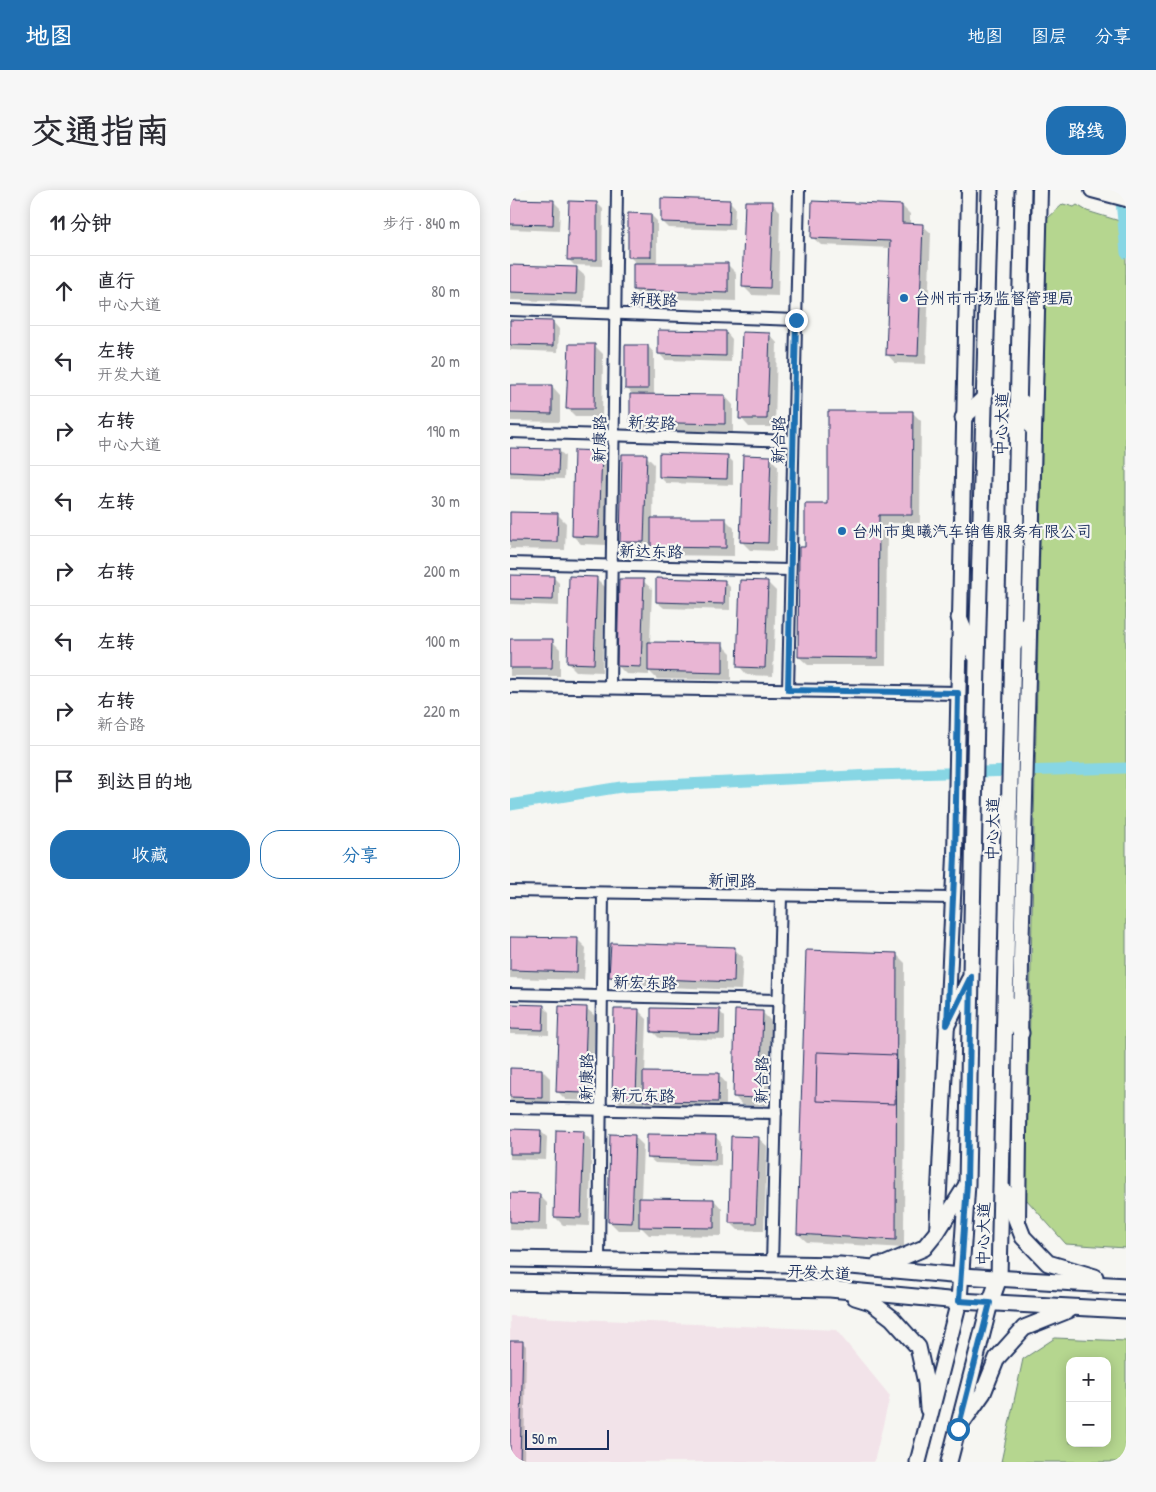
<!DOCTYPE html>
<html lang="zh">
<meta charset="utf-8">
<style>
:root{--surface:#fff;--page:#f7f7f7;--text:#2b2b33;--muted:#7c7c81;--line:#e1e1e2;--accent:#1f6fb2}
body{margin:0;font-family:"Patrick Hand","LXGW WenKai TC",sans-serif;background:var(--page);color:var(--text)}
.controls{position:absolute;right:15px;bottom:15px;display:grid;overflow:hidden;border-radius:10px;box-shadow:0 2px 12px #0003}
.controls button{width:45px;height:45px;display:grid;place-items:center;padding:0;border:0;border-bottom:1px solid var(--line);background:var(--surface);color:var(--text);font:25px sans-serif}
.scale{position:absolute;left:15px;bottom:12px;width:84px;box-sizing:border-box;padding-left:5px;border:2px solid #1b2f5e;border-top:0;font-size:14px;line-height:18px;white-space:nowrap;color:#1b2f5e;-webkit-text-stroke:4px #f6f6f2;paint-order:stroke}
.stop{position:absolute;width:15px;height:15px;margin:-11px;border:4px solid #1f6fb2;border-radius:50%;background:#fff}
.stop.end{background:#1f6fb2;border-color:#fff;box-shadow:0 1px 5px #0008}
.list{margin:0;padding:0;list-style:none}
h2{display:flex;justify-content:space-between;align-items:center;height:65px;margin:0;padding:0 20px;font-size:21px}
h2 small{font-size:16px;font-weight:400;color:var(--muted)}
.list li{display:grid;grid-template-columns:32px 1fr auto;gap:15px;align-items:center;box-sizing:border-box;height:70px;padding:0 20px;border-top:1px solid var(--line)}
.list b{display:block;font-size:19px;white-space:nowrap}
.list p{margin:0;font-size:16px;white-space:nowrap;color:var(--muted)}
.list em{font-size:16px;font-style:normal;color:var(--muted)}
.actions{display:flex;gap:10px;padding:15px 20px}
.actions a{flex:1;padding:11px 0;border:1px solid var(--accent);border-radius:20px;text-align:center;font-size:18px;color:var(--accent)}
.actions .main{background:var(--accent);color:#fff}
.icon{flex:none;width:28px;height:28px;fill:none;stroke:currentColor;stroke-width:2;stroke-linecap:round;stroke-linejoin:round}
.map{position:relative;flex:none;width:616px;height:1272px;overflow:hidden;border-radius:20px}
header{display:flex;align-items:center;gap:30px;box-sizing:border-box;height:70px;padding:0 25px;background:var(--accent);color:#fff}
header strong{font-size:24px}
nav{display:flex;gap:28px;margin-inline-start:auto;font-size:18px}
.intro{display:flex;align-items:center;justify-content:space-between;box-sizing:border-box;height:120px;padding:0 30px}
h1{margin:0;font-size:35px}
.button{padding:12px 22px;border-radius:20px;background:var(--accent);color:#fff;font-size:18px;font-weight:700}
main{display:flex;gap:30px;padding:0 30px}
aside{flex:1;background:var(--surface);border-radius:20px;box-shadow:0 2px 12px #0003}
.map>svg:first-child{display:block}
.built{fill:#f2e3e9}
.green{fill:#b5d68f;stroke:#688276;fill-rule:evenodd}
.shadow{fill:#0003}
.lines{fill:none;stroke-linecap:round;stroke-linejoin:round}
.canal{stroke:#87d6e4;stroke-width:11}
.building{fill:#e9b6d4;stroke:#1b2f5e}
.minor-casing{stroke:#1b2f5e;stroke-width:14}
.tertiary-casing{stroke:#1b2f5e;stroke-width:16}
.secondary-casing{stroke:#1b2f5e;stroke-width:18}
.primary-casing{stroke:#1b2f5e;stroke-width:19}
.minor{stroke:#f6f6f2;stroke-width:10}
.tertiary{stroke:#f6f6f2;stroke-width:12}
.secondary{stroke:#f6f6f2;stroke-width:14}
.primary{stroke:#f6f6f2;stroke-width:15}
.route{stroke:#1f6fb2;stroke-width:6}
.poi-dot{fill:#1f6fb2;stroke:#f6f6f2;stroke-width:2}
.labels{text-anchor:middle;stroke-width:4.5;stroke-linejoin:round;paint-order:stroke}
.poi-label{font-size:16px;fill:#1b2f5e;stroke:#f6f6f2;text-anchor:start}
.street-label{font-size:16px;fill:#1b2f5e;stroke:#f6f6f2}
</style>
<header>
<strong>地图</strong>
<nav><a>地图</a><a>图层</a><a>分享</a></nav>
</header>
<div class="intro"><h1>交通指南</h1><a class="button">路线</a></div>
<main>
<aside>
<h2>11 分钟<small>步行 · 840 m</small></h2>
<ul class="list">
<li><svg class="icon" aria-label="ahead" viewBox="0 0 24 24"><path d="M12 20V5M6 11l6-6 6 6"/></svg><div><b>直行</b><p>中心大道</p></div><em>80 m</em></li>
<li><svg class="icon" aria-label="left" viewBox="0 0 24 24"><path d="M17 20v-9H6M10 6l-5 5 5 5"/></svg><div><b>左转</b><p>开发大道</p></div><em>20 m</em></li>
<li><svg class="icon" aria-label="right" viewBox="0 0 24 24"><path d="M7 20v-9h11M14 6l5 5-5 5"/></svg><div><b>右转</b><p>中心大道</p></div><em>190 m</em></li>
<li><svg class="icon" aria-label="left" viewBox="0 0 24 24"><path d="M17 20v-9H6M10 6l-5 5 5 5"/></svg><div><b>左转</b></div><em>30 m</em></li>
<li><svg class="icon" aria-label="right" viewBox="0 0 24 24"><path d="M7 20v-9h11M14 6l5 5-5 5"/></svg><div><b>右转</b></div><em>200 m</em></li>
<li><svg class="icon" aria-label="left" viewBox="0 0 24 24"><path d="M17 20v-9H6M10 6l-5 5 5 5"/></svg><div><b>左转</b></div><em>100 m</em></li>
<li><svg class="icon" aria-label="right" viewBox="0 0 24 24"><path d="M7 20v-9h11M14 6l5 5-5 5"/></svg><div><b>右转</b><p>新合路</p></div><em>220 m</em></li>
<li><svg class="icon" aria-label="arrive" viewBox="0 0 24 24"><path d="M6 21V4h12l-3 4 3 4H6"/></svg><div><b>到达目的地</b></div></li>
</ul>
<div class="actions"><a class="main">收藏</a><a>分享</a></div>
</aside>
<div class="map">
<svg width="616" height="1272" viewBox="0 0 616 1272">
<rect width="100%" height="100%" fill="#f6f6f2"/>
<filter id="ink" filterUnits="userSpaceOnUse"><feTurbulence type="fractalNoise" baseFrequency=".02" numOctaves="2"/><feDisplacementMap in="SourceGraphic" scale="10" xChannelSelector="R" yChannelSelector="G"/><feConvolveMatrix kernelMatrix="1 2 1 2 8 2 1 2 1" color-interpolation-filters="sRGB"/></filter>
<g filter="url(#ink)">
<polygon class="built" points="0,1126 326,1140 380,1206 364,1272 0,1272"/>
<g class="green">
<polygon points="553,14 564,17 567,15 577,21 616,33 616,1058 556,1054 516,1009 537,29"/>
<path d="M545,1148l71,3v121h-125l22,-103zM560,1171h37v82h-37z"/>
</g>
<g class="shadow">
<polygon points="0,11 44,12 50,18 49,41 0,39"/>
<polygon points="219,11 225,17 224,40 158,38 152,32"/>
<polygon points="87,13 93,19 92,76 64,75 58,69"/>
<polygon points="262,13 270,21 268,106 242,105 234,97"/>
<polygon points="392,16 400,24 400,34 412,35 421,43 416,174 385,173 377,164 381,58 311,55 302,47"/>
<polygon points="141,25 147,31 147,74 218,75 226,83 226,111 132,108 124,100 127,74 119,66"/>
<polygon points="0,76 66,78 75,86 74,112 0,110"/>
<polygon points="0,131 43,132 49,139 48,162 0,160"/>
<polygon points="216,142 222,149 221,172 155,170 149,163"/>
<polygon points="259,144 267,153 265,237 239,237 231,228"/>
<polygon points="85,156 93,164 92,227 66,227 57,218"/>
<polygon points="138,156 144,163 144,206 215,206 223,215 223,242 129,240 121,232 124,205 116,198"/>
<polygon points="0,196 42,196 50,205 50,232 0,231"/>
<polygon points="402,222 411,231 410,333 377,333 376,475 298,475 289,467 296,358 319,316"/>
<polygon points="0,259 48,260 55,266 54,289 0,288"/>
<polygon points="92,262 100,270 97,355 71,354 63,346"/>
<polygon points="136,266 144,274 143,329 216,330 224,338 224,366 150,365 142,356 142,360 119,359 111,351"/>
<polygon points="217,266 223,272 223,295 156,293 150,287"/>
<polygon points="260,268 268,276 266,361 240,360 232,352"/>
<polygon points="0,323 47,324 56,333 55,360 0,359"/>
<polygon points="0,386 43,387 49,393 49,416 0,414"/>
<polygon points="86,388 95,397 92,482 66,481 58,473"/>
<polygon points="133,391 142,399 140,454 213,455 221,463 221,490 147,489 139,481 139,485 116,484 108,476"/>
<polygon points="214,391 220,397 220,420 154,418 147,412"/>
<polygon points="257,392 266,401 263,486 237,485 229,476"/>
<polygon points="0,450 42,451 50,459 50,486 0,486"/>
<polygon points="0,748 67,749 76,758 74,790 0,788"/>
<polygon points="224,759 233,767 231,800 109,795 100,787"/>
<polygon points="386,764 395,773 394,1058 297,1052 288,1044"/>
<polygon points="0,815 33,816 39,822 39,845 0,844"/>
<polygon points="76,818 85,826 82,911 56,910 48,902"/>
<polygon points="128,820 137,829 135,883 208,884 216,893 216,920 143,919 134,910 134,915 111,914 103,906"/>
<polygon points="209,821 215,827 215,850 149,848 142,841"/>
<polygon points="252,822 261,831 258,915 232,915 224,906"/>
<polygon points="0,879 32,880 40,888 40,916 0,915"/>
<polygon points="0,940 30,941 37,947 36,970 0,969"/>
<polygon points="73,943 82,951 79,1036 53,1035 45,1027"/>
<polygon points="124,946 133,955 131,1009 204,1010 212,1019 212,1046 139,1045 130,1036 130,1040 108,1040 99,1031"/>
<polygon points="205,946 211,953 211,976 145,973 138,967"/>
<polygon points="248,948 257,956 254,1041 228,1040 220,1032"/>
<polygon points="0,1004 29,1005 37,1013 37,1041 0,1040"/>
<polygon points="0,1152 12,1152 16,1156 14,1272 0,1272"/>
</g>
<g class="lines">
<g class="canal">
<polyline points="610,0 616,63"/>
<polyline points="0,615 111,597 364,585 616,578"/>
</g>
</g>
<g class="building">
<polygon points="151,8 220,10 219,34 151,32"/>
<polygon points="0,9 44,10 43,35 0,34"/>
<polygon points="59,11 87,12 87,70 57,70"/>
<polygon points="235,11 263,11 260,98 232,97"/>
<polygon points="302,11 392,15 392,33 413,34 408,166 376,165 380,51 301,48"/>
<polygon points="118,23 141,24 141,67 118,67"/>
<polygon points="123,73 218,73 218,103 123,100"/>
<polygon points="0,75 67,77 66,104 0,102"/>
<polygon points="0,130 43,131 43,156 0,155"/>
<polygon points="148,140 216,141 216,166 148,164"/>
<polygon points="232,142 260,143 257,229 229,229"/>
<polygon points="59,154 85,154 84,219 56,219"/>
<rect x="115" y="155" width="23" height="44"/>
<polygon points="0,195 42,195 42,224 0,223"/>
<polygon points="120,204 215,205 215,234 120,232"/>
<polygon points="318,221 403,221 402,325 369,325 368,468 288,467 289,357 295,357 295,314 318,314"/>
<polygon points="0,258 49,259 48,284 0,282"/>
<polygon points="64,260 92,261 89,347 62,346"/>
<polygon points="149,263 218,265 217,289 149,287"/>
<polygon points="112,264 137,264 134,352 110,352"/>
<polygon points="233,265 261,266 258,353 230,352"/>
<polygon points="0,322 48,323 47,352 0,351"/>
<polygon points="141,328 216,328 216,358 141,357"/>
<polygon points="0,385 44,386 43,410 0,409"/>
<polygon points="59,386 87,387 84,474 57,473"/>
<polygon points="146,388 215,390 214,414 146,412"/>
<polygon points="109,389 134,389 131,477 107,476"/>
<polygon points="230,390 258,391 255,478 227,477"/>
<polygon points="0,449 43,449 42,478 0,478"/>
<polygon points="138,452 213,453 213,483 138,481"/>
<polygon points="0,747 68,748 67,782 0,780"/>
<polygon points="101,753 225,757 224,792 99,787"/>
<polygon points="296,760 387,763 386,1050 287,1044"/>
<polygon points="0,814 34,815 33,840 0,839"/>
<polygon points="49,816 77,817 74,903 46,902"/>
<polygon points="141,818 210,819 209,844 141,842"/>
<polygon points="104,819 129,819 126,907 102,906"/>
<polygon points="225,820 253,821 250,908 223,907"/>
<polygon points="307,862 386,865 385,914 306,911"/>
<polygon points="0,878 32,879 32,908 0,907"/>
<polygon points="133,882 209,883 208,912 133,911"/>
<polygon points="0,939 31,940 30,964 0,964"/>
<polygon points="46,940 74,941 71,1028 44,1027"/>
<polygon points="100,944 125,945 122,1033 98,1032"/>
<polygon points="137,944 206,945 205,970 137,968"/>
<polygon points="221,946 249,947 246,1033 219,1033"/>
<polygon points="0,1003 30,1004 29,1033 0,1032"/>
<polygon points="129,1008 204,1009 204,1038 129,1037"/>
<polygon points="0,1151 13,1151 10,1272 0,1272"/>
</g>
<g class="lines">
<g class="minor-casing">
<g id="minor">
<polyline points="0,120 286,130"/>
<polyline points="0,242 283,251"/>
<polyline points="0,373 280,380"/>
<polyline points="100,497 107,0"/>
<polyline points="278,500 289,0"/>
<polyline points="0,701 443,708"/>
<polyline points="0,804 268,810"/>
<polyline points="0,918 266,923"/>
<polyline points="89,1071 93,703"/>
<polyline points="262,1075 271,706"/>
</g>
</g>
<g class="tertiary-casing">
<polyline id="tertiary" points="0,496 448,503"/>
</g>
<g class="secondary-casing">
<g id="secondary">
<polyline points="582,0 616,9"/>
<polyline points="508,1031 511,770 530,0"/>
<polyline points="427,1042 445,666 459,0"/>
</g>
</g>
<g class="primary-casing">
<g id="primary">
<polyline points="512,212 523,239"/>
<polyline points="453,228 473,209"/>
<polyline points="449,428 464,464"/>
<polyline points="504,455 519,432"/>
<polyline points="497,812 511,843"/>
<polyline points="437,835 459,790"/>
<polyline points="495,1001 513,1047 538,1073 585,1087"/>
<polyline points="0,1069 330,1075 452,1086 616,1096"/>
<polyline points="368,1075 374,1075 414,1058 427,1042 456,996"/>
<polyline points="0,1092 320,1099 449,1111 616,1120"/>
<polyline points="345,1107 361,1112 382,1128 408,1157 416,1193 418,1219"/>
<polyline points="454,1230 473,1203 487,1168 514,1138 559,1120"/>
<polyline points="408,1272 449,1111 457,994 467,471 480,0"/>
<polyline points="439,1272 480,1113 489,1088 513,0"/>
</g>
</g>
<use href="#minor" class="minor"/>
<use href="#tertiary" class="tertiary"/>
<use href="#secondary" class="secondary"/>
<use href="#primary" class="primary"/>
</g>
</g>
<g class="lines" filter="url(#ink)">
<polyline class="route" points="286,130 278,500 448,503 445,666 437,835 461,786 457,994 449,1111 480,1113 448,1239"/>
</g>
<g class="poi-dot">
<circle cx="394" cy="108" r="5"/>
<circle cx="332" cy="341" r="5"/>
</g>
<g class="labels">
<g class="poi-label">
<text x="404" y="114">台州市市场监督管理局</text>
<text x="342" y="347">台州市奥曦汽车销售服务有限公司</text>
</g>
<g class="street-label">
<text transform="translate(144 109) rotate(2)" y="6">新联路</text>
<text transform="translate(142 232) rotate(2)" y="6">新安路</text>
<text transform="translate(491 234) rotate(-89)" y="6">中心大道</text>
<text transform="translate(89 249) rotate(-89)" y="6">新康路</text>
<text transform="translate(268 250) rotate(-89)" y="6">新合路</text>
<text transform="translate(141 361) rotate(1)" y="6">新达东路</text>
<text transform="translate(482 639) rotate(-89)" y="6">中心大道</text>
<text transform="translate(222 690) rotate(1)" y="6">新闸路</text>
<text transform="translate(135 792) rotate(1)" y="6">新宏东路</text>
<text transform="translate(76 887) rotate(-89)" y="6">新康路</text>
<text transform="translate(251 890) rotate(-89)" y="6">新合路</text>
<text transform="translate(133 905) rotate(1)" y="6">新元东路</text>
<text transform="translate(473 1044) rotate(-89)" y="6">中心大道</text>
<text transform="translate(309 1082) rotate(3)" y="6">开发大道</text>
</g>
</g>
</svg>
<div class="controls">
<button>+</button>
<button>−</button>
</div>
<div class="scale">50 m</div>
<div class="stop" style="left:448px;top:1239px"></div>
<div class="stop end" style="left:286px;top:130px"></div>
</div>
</main>
